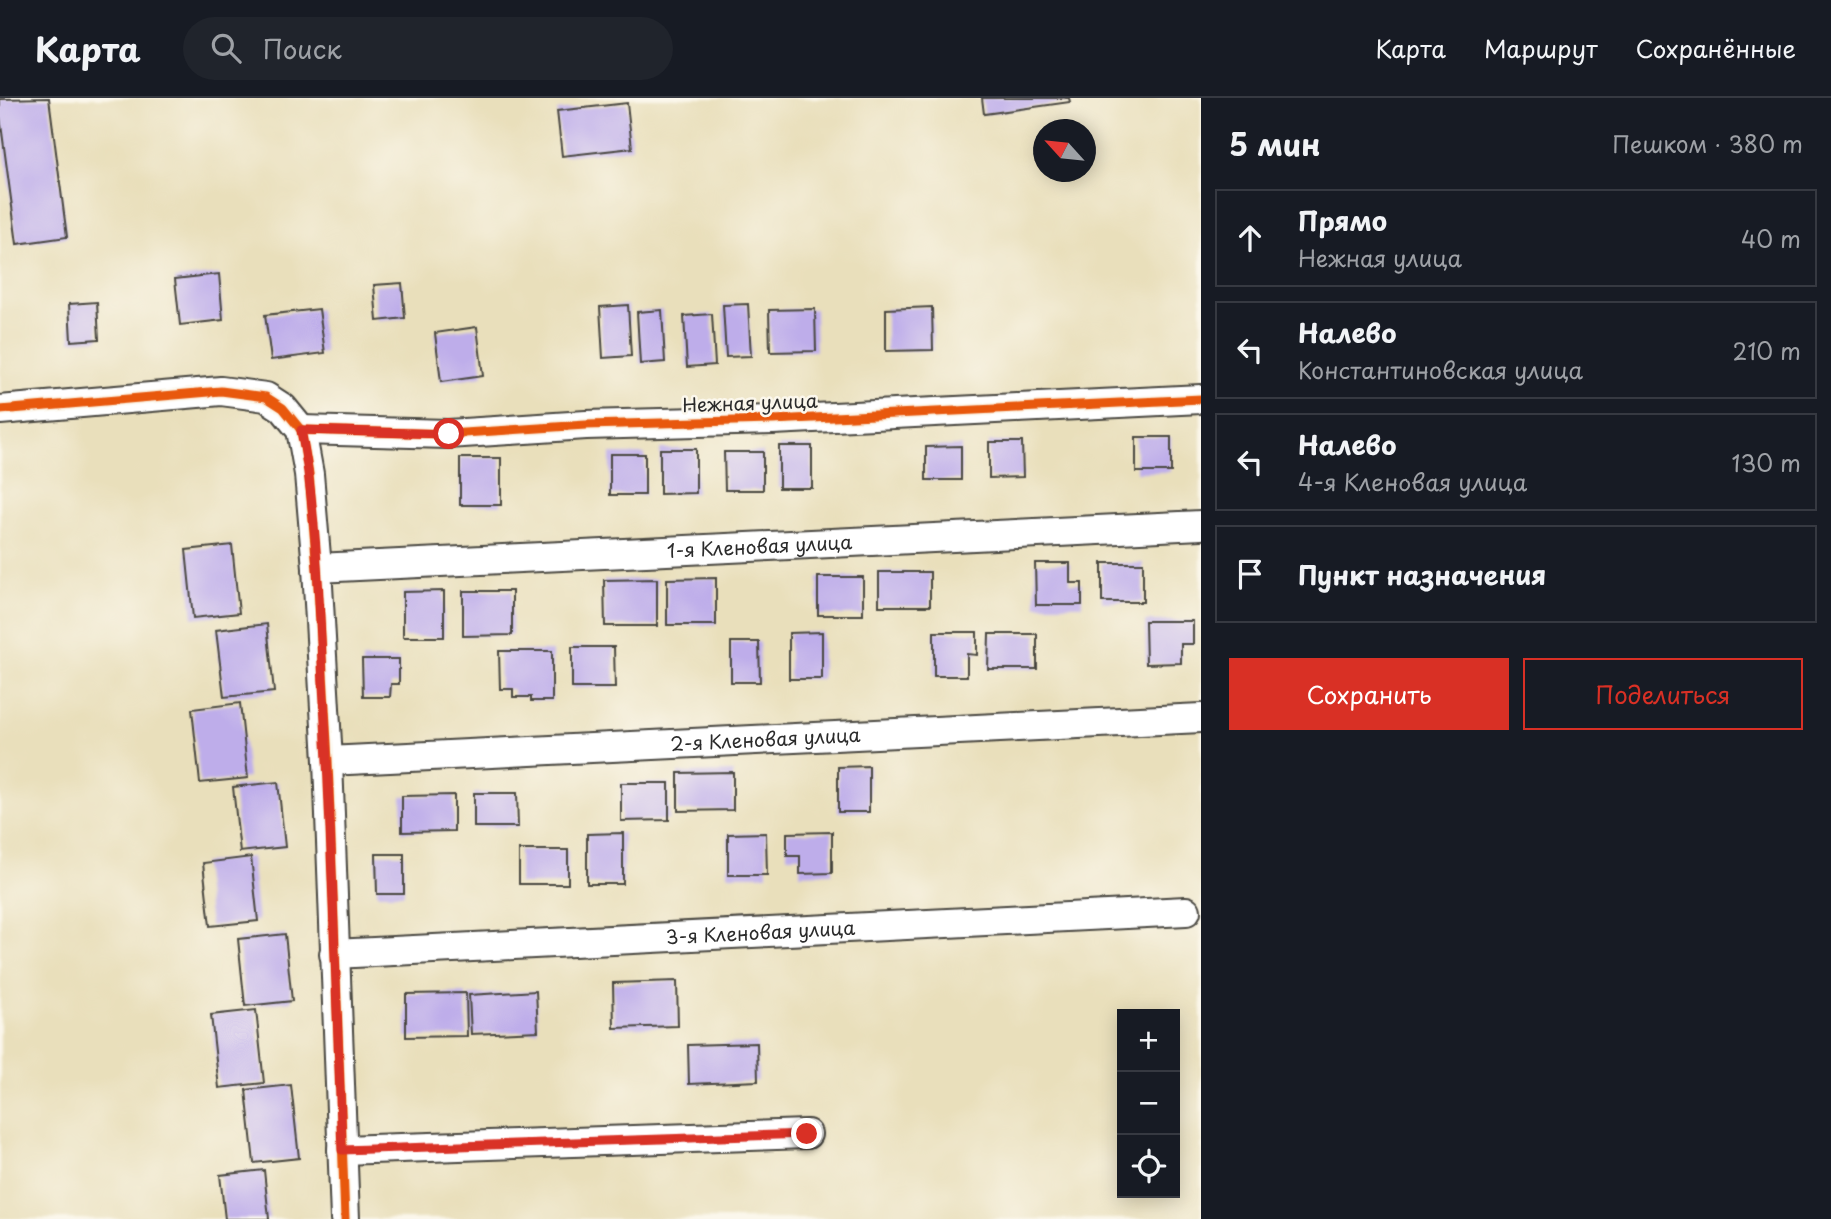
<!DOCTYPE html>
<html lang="ru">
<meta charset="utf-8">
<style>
:root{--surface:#171b24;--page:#20242c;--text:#f1f3f6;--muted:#9ea1a6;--line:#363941;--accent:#d93025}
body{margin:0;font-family:"Playpen Sans",sans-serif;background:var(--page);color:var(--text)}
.controls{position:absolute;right:21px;bottom:21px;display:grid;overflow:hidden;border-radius:0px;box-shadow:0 4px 18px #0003}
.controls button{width:63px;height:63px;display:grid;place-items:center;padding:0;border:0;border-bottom:2px solid var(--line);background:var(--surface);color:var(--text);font:35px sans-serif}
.compass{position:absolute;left:1033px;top:21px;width:63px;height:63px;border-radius:50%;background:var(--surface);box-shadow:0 4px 18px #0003;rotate:297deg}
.stop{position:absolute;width:21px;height:21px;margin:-16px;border:5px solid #d93025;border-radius:50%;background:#fff}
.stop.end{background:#d93025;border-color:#fff;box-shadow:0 2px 7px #0008}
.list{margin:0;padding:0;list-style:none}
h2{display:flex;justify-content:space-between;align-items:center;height:91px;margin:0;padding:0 28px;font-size:30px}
h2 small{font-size:23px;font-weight:400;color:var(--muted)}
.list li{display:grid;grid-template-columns:46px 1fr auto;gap:21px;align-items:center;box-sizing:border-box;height:98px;margin:0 14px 14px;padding:0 14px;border:2px solid var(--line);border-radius:0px}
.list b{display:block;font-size:26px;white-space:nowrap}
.list p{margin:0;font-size:23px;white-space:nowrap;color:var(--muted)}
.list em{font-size:23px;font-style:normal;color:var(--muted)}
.actions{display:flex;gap:14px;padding:21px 28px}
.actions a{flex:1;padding:16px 0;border:2px solid var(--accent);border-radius:0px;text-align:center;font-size:24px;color:var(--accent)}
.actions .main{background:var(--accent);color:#fff}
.icon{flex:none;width:38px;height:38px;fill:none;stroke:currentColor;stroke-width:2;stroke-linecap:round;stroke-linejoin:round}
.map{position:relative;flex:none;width:1201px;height:1121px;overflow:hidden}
header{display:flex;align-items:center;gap:42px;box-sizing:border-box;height:98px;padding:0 35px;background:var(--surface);border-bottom:2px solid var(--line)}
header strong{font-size:33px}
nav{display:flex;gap:38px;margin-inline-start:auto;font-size:24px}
.search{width:490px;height:63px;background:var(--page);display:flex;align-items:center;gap:18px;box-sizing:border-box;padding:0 24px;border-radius:38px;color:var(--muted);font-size:26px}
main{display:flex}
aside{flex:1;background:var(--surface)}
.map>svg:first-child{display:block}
.building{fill:#beadea}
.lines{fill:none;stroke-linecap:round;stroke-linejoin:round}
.street-casing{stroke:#484641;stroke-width:32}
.street{stroke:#fff;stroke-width:28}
.cycleway-casing{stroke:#fbf7ec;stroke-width:13}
.cycleway{stroke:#e8590c;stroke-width:9}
.route{stroke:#d93025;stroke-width:9}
.labels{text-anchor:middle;stroke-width:5;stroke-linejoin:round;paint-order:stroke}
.street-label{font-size:19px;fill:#2b2b2b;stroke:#fbf7ec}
</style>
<header>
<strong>Карта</strong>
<div class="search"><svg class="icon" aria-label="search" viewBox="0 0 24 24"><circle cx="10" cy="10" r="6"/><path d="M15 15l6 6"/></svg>Поиск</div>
<nav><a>Карта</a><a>Маршрут</a><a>Сохранённые</a></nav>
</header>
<main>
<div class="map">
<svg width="1201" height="1121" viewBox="0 0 1201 1121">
<rect width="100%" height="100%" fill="#fbf7ec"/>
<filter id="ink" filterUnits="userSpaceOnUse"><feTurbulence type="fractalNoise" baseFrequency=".0143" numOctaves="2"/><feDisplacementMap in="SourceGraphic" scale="14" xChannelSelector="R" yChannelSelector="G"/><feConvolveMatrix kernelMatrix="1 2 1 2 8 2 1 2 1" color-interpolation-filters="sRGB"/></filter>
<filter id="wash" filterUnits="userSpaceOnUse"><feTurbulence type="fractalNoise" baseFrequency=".00686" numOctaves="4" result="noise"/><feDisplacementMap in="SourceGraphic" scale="28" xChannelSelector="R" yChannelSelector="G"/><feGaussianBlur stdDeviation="1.57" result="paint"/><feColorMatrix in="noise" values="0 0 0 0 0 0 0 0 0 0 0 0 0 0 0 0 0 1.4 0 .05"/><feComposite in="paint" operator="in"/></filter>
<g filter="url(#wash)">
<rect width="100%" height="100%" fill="#e9dfbb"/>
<g id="blocks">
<g class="building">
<polygon points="49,0 67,139 17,146 0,19 0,1"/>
<polygon points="982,0 1069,0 1070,4 984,16"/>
<polygon points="627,5 632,50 562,58 557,13"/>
<polygon points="219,176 223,222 180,227 175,181"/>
<polygon points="402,185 405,220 377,223 374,187"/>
<polygon points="97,204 99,241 71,243 69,206"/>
<polygon points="748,206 751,258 726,259 723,207"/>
<polygon points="628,207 631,258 603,260 600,209"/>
<polygon points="932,209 933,252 886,253 886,211"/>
<polygon points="319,211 325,255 271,262 265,217"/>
<polygon points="815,211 816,253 770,254 769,212"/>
<polygon points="662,212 665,264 640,266 637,214"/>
<polygon points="712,216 715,267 687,269 684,218"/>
<polygon points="477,229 483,278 441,284 435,235"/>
<rect x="1136" y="339" width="35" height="35"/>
<polygon points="989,344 1022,344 1023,379 989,380"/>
<rect x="779" y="348" width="33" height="42"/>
<polygon points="961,348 961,382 926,382 926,349"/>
<polygon points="660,351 696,351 696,395 660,396"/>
<polygon points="724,354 763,354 763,392 725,392"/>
<rect x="610" y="356" width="35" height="41"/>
<rect x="460" y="360" width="41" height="47"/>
<polygon points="232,447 239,515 193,520 186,452"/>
<polygon points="1035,465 1070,465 1070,485 1082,485 1082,507 1036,507"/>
<rect x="1102" y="465" width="41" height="39"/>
<rect x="879" y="474" width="51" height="34"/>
<rect x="818" y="479" width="45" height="38"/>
<polygon points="716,480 716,527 667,527 667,481"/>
<polygon points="657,481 657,528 605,528 604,482"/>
<polygon points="444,493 444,539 403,539 403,494"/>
<polygon points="463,493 512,493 512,537 463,538"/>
<polygon points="1145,523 1193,523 1193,546 1181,546 1181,565 1146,566"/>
<polygon points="267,526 274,594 224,599 216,532"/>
<polygon points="822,534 822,581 789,581 789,535"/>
<polygon points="934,534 977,534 977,557 967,556 967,578 934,578"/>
<polygon points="989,536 1037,536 1037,571 988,571"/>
<polygon points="731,544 759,544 760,584 731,584"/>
<polygon points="572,549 614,549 615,590 572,590"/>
<polygon points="499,553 552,553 552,603 531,603 531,599 513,599 513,591 500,591"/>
<polygon points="362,561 399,561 399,586 391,586 390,599 363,599"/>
<polygon points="240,605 248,680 200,685 192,611"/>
<polygon points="869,668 869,714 838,714 838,669"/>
<polygon points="733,674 733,712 678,713 678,675"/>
<polygon points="278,684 285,749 240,754 233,689"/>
<polygon points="621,685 669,685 669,722 621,723"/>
<polygon points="474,695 517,695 518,729 474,729"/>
<polygon points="454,697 454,733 402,734 402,698"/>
<polygon points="832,734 832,775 800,776 800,758 787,758 787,735"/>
<polygon points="623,735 623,786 587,786 587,736"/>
<polygon points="766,735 767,777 728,777 728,736"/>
<rect x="519" y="752" width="49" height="34"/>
<polygon points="376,756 404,756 404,796 377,796"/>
<polygon points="251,759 258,823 210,828 203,765"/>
<polygon points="285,836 292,903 245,908 238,841"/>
<polygon points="677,883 678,928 614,930 613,885"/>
<polygon points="536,893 538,933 471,936 469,897"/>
<polygon points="466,895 467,938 406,939 406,896"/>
<polygon points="256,912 264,985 219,990 211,917"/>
<polygon points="757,945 758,983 689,986 688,947"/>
<polygon points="291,987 299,1060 254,1065 246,992"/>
<polygon points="264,1072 269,1121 225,1121 220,1077"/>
</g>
</g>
</g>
<g filter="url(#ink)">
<use href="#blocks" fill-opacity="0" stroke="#484641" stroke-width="2"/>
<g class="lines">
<g class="street-casing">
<g id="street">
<polyline points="0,312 221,293 266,299 283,310 301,332 309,376 317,470 328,663 345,1121"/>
<polyline points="301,332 448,336 586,327 773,322 1201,301"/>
<path id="s1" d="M317,470l884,-43"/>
<path id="s2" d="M328,663l873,-43"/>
<path id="s3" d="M334,856l852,-43"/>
<polyline points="342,1052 807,1036"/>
</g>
</g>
<use href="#street" class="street"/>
<g class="cycleway-casing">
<g id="cycleway">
<polyline points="0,312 221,293 266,299 283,310 301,332 309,376 317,470 328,663 345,1121"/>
<polyline points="301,332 448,336 586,327 773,322 1201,301"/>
</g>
</g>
<use href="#cycleway" class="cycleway"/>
</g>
</g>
<g class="lines" filter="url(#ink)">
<path class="route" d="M449,336l-148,-4c16,83 18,169 22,254 9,155 13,311 19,466l465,-16"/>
</g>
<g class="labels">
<g class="street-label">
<text transform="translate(750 305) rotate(-2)" y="7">Нежная улица</text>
<text dy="7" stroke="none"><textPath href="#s1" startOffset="443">1-я Кленовая улица</textPath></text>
<text dy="7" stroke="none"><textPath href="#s2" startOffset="438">2-я Кленовая улица</textPath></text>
<text dy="7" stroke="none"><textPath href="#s3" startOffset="427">3-я Кленовая улица</textPath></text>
</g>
</g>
</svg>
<div class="controls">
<button>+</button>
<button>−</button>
<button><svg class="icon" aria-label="locate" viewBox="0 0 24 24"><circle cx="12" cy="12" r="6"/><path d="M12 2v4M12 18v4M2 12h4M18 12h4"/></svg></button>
</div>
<svg class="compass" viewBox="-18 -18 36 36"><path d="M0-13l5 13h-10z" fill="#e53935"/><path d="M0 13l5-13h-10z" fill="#9ea1a6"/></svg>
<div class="stop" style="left:449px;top:336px"></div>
<div class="stop end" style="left:807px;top:1036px"></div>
</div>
<aside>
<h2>5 мин<small>Пешком · 380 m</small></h2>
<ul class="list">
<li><svg class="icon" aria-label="ahead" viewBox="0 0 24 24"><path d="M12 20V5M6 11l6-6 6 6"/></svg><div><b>Прямо</b><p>Нежная улица</p></div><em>40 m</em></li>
<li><svg class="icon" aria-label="left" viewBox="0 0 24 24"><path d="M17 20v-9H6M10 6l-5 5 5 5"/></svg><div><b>Налево</b><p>Константиновская улица</p></div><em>210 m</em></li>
<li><svg class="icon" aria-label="left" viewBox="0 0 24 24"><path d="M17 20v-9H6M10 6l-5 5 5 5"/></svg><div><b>Налево</b><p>4-я Кленовая улица</p></div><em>130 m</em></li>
<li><svg class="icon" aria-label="arrive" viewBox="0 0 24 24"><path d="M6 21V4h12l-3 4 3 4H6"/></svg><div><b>Пункт назначения</b></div></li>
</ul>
<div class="actions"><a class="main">Сохранить</a><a>Поделиться</a></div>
</aside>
</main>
